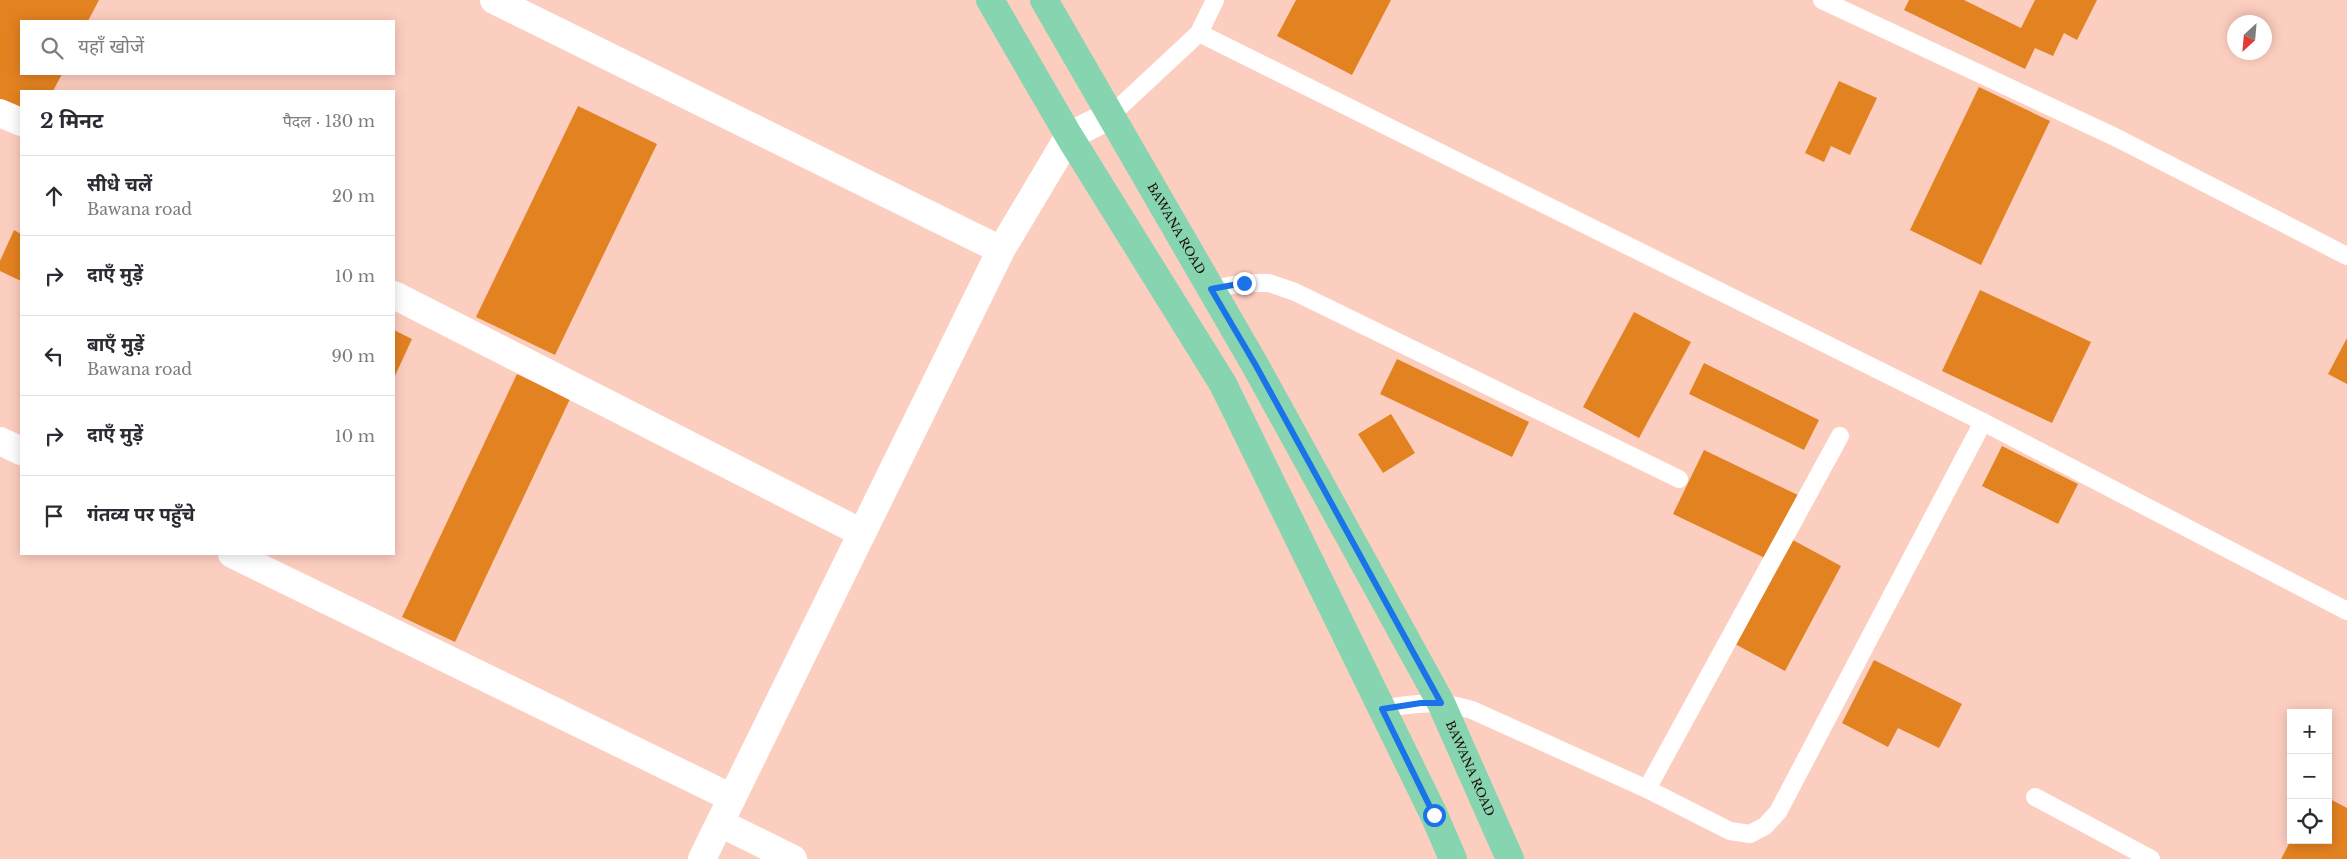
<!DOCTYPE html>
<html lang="hi">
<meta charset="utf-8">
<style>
:root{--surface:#fff;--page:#f7f7f7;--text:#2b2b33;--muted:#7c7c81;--line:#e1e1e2}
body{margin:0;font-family:"Libre Baskerville","Noto Sans Devanagari",serif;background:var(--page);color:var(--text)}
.controls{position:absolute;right:15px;bottom:15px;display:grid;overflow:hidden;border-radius:0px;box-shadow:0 2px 12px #0003}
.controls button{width:45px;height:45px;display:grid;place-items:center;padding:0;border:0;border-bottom:1px solid var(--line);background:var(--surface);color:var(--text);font:25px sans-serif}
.compass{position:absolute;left:2227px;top:15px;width:45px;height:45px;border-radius:50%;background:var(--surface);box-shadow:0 2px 12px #0003;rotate:206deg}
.stop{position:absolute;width:15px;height:15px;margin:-11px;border:4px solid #1a73e8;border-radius:50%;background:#fff}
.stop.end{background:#1a73e8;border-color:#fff;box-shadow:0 1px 5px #0008}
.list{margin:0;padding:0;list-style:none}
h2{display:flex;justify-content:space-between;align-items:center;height:65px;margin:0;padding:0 20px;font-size:21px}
h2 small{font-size:16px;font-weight:400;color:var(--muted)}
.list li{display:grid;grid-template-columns:32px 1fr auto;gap:15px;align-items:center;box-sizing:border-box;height:80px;padding:0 20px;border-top:1px solid var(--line)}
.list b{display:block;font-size:19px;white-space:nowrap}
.list p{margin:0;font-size:16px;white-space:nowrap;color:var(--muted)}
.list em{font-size:16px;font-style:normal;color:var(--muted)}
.icon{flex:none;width:28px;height:28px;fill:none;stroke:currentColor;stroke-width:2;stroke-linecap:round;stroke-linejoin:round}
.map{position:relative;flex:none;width:2347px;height:859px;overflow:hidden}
.search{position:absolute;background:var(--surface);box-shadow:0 2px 12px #0003;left:20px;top:20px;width:375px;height:55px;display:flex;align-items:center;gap:12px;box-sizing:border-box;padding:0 18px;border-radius:0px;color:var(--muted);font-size:19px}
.panel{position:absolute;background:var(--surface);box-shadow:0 2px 12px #0003;left:20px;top:90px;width:375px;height:465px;border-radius:0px}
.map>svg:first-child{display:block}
.building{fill:#e38221}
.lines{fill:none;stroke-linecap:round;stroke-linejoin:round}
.lane{stroke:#fff;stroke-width:18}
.street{stroke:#fff;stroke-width:28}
.primary{stroke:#86d4b0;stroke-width:28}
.route{stroke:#1a73e8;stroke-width:6}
.labels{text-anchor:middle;stroke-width:4;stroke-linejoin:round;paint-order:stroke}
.street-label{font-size:12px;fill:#1a0804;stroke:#fccebf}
</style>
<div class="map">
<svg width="2347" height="859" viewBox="0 0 2347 859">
<rect width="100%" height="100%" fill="#fccebf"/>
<g class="building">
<polygon points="0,0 99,0 88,21 21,21 21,74 62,74 53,91 21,91 21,113 0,102"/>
<polygon points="1296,0 1391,0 1352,75 1277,36"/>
<polygon points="1909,0 1964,0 2021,28 2035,0 2097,0 2077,40 2064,33 2053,56 2035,48 2025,69 1904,10"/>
<polygon points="1839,81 1877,98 1850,155 1831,146 1824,162 1805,153"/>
<polygon points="1979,87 2050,121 1981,265 1910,230"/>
<polygon points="578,106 657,144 555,355 476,317"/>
<polygon points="14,230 21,234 21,281 0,271 0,261"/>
<polygon points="1980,290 2091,342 2052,423 1942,371"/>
<polygon points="1634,312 1691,342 1639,438 1583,407"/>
<polygon points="394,330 412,339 394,378"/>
<polygon points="2347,338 2347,384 2328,374"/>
<polygon points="1397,359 1529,422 1512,457 1380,394"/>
<polygon points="1704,363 1819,420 1804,450 1689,394"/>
<polygon points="517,374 570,399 455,642 402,617"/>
<polygon points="1391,414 1415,453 1383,473 1358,434"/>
<polygon points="2002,446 2078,484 2058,524 1982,486"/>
<polygon points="1704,450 1798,495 1767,559 1673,514"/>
<polygon points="1791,539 1841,566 1785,671 1735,644"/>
<polygon points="1874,660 1962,704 1939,748 1898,728 1888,747 1842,723"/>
<polygon points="2328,798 2347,808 2347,859 2281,859 2291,840 2328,840"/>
</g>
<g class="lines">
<g class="lane">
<polyline points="1822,0 2115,137 2347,256"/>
<polyline points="1199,33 1983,422 2347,611"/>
<polyline points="1111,115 1199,33 1215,0"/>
<polyline points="1211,289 1244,283 1269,283 1295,292 1679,479"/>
<path d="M1383,709c31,-6 58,-9 89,1l175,79 83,42 20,3 15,-8 13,-14 205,-390"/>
<polyline points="1647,789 1840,436"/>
<polyline points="2035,797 2151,859"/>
</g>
<g class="street">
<polyline points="494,0 1001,250"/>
<polyline points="0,113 21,122"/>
<polyline points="394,295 862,533"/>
<polyline points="0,441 21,451"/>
<polyline points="232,554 732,798"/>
<polyline points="720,823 793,859"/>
<polyline points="702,859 1001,250 1069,136 1111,115"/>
</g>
<g class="primary">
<polyline points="990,0 1069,136 1223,384 1434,815 1453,859"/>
<path id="s1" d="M1044,0l211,365 186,338 69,156"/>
</g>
</g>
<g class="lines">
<polyline class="route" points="1244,283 1211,289 1255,364 1441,703 1421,703 1382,709 1434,815"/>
</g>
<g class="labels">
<g class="street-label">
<text dy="4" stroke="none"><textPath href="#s1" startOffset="264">BAWANA ROAD</textPath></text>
<text dy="4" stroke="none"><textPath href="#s1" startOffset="879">BAWANA ROAD</textPath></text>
</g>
</g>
</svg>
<div class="controls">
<button>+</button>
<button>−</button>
<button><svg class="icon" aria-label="locate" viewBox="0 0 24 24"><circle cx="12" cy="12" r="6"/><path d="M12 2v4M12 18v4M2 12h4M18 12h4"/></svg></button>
</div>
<svg class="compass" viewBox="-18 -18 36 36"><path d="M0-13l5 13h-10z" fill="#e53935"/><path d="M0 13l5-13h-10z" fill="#7c7c81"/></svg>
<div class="stop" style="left:1434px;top:815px"></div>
<div class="stop end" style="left:1244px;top:283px"></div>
<div class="search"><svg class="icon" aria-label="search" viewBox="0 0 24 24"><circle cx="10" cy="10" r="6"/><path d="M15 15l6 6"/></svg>यहाँ खोजें</div>
<section class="panel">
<h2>2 मिनट<small>पैदल · 130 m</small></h2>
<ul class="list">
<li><svg class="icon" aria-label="ahead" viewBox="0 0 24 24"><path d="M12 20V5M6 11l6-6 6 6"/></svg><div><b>सीधे चलें</b><p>Bawana road</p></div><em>20 m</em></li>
<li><svg class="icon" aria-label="right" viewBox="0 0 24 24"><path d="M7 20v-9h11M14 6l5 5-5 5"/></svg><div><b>दाएँ मुड़ें</b></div><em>10 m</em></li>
<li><svg class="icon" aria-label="left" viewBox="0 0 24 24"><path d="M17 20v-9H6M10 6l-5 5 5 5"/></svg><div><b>बाएँ मुड़ें</b><p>Bawana road</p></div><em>90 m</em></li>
<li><svg class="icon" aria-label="right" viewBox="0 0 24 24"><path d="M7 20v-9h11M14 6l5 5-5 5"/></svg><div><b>दाएँ मुड़ें</b></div><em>10 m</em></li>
<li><svg class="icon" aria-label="arrive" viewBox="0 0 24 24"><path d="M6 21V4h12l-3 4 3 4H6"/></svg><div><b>गंतव्य पर पहुँचे</b></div></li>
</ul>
</section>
</div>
